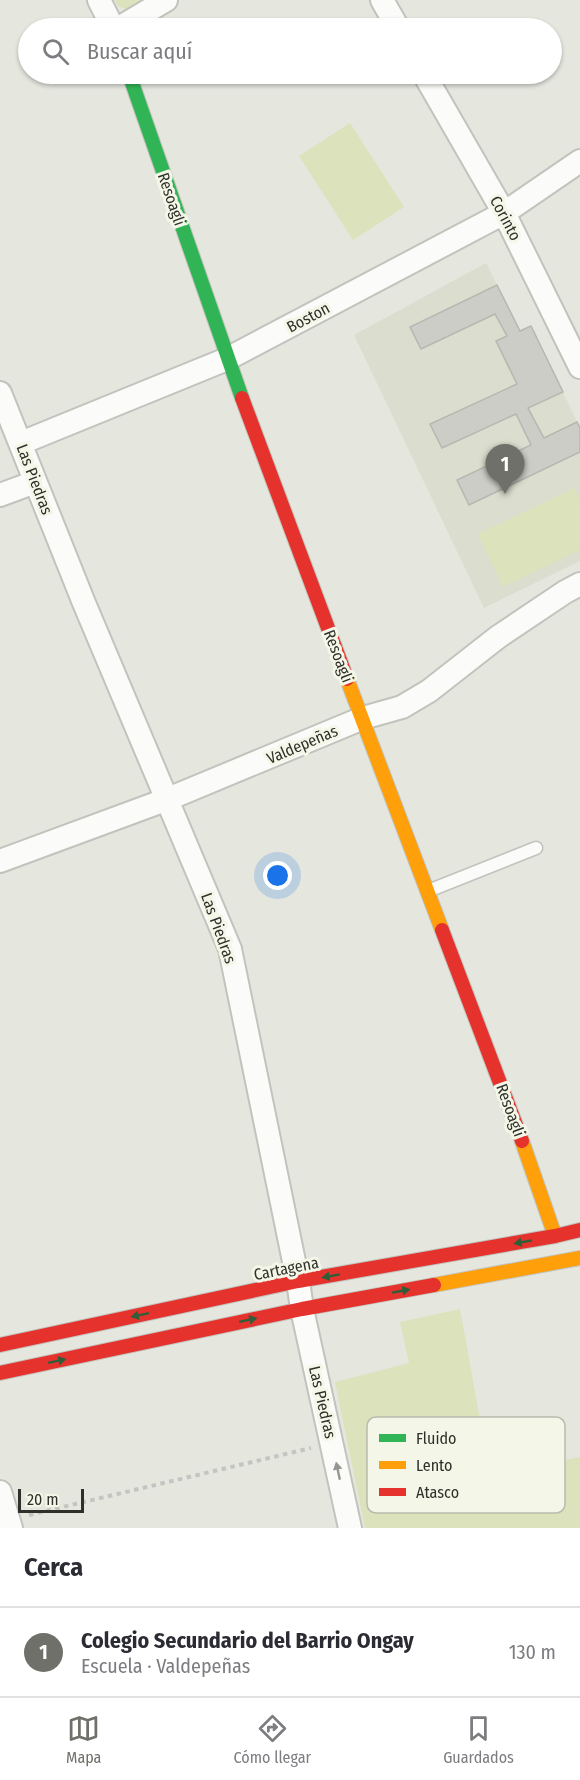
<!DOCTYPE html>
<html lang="es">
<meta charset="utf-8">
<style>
:root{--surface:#fff;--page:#f7f7f7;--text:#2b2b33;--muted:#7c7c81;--line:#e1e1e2;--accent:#6f7069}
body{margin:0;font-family:"Fira Sans Condensed",sans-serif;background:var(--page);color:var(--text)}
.scale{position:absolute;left:18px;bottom:15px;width:66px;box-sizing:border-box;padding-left:6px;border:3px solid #2f302a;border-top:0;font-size:16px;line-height:21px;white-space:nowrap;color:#2f302a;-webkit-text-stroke:4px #f4f7e8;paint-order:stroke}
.you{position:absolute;left:278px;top:876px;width:21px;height:21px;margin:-15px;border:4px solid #fff;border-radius:50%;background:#1a73e8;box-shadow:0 0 0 9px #1a73e833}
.badge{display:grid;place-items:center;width:39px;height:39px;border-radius:50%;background:var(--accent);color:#fff;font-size:20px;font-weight:700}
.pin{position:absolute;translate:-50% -50px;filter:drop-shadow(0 2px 3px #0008)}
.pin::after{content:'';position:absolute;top:32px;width:21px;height:18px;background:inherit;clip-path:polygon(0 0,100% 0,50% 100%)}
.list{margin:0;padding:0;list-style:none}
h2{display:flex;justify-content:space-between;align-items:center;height:78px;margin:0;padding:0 24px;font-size:26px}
h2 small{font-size:20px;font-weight:400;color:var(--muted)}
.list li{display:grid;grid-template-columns:39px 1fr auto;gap:18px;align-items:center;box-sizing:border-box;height:90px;padding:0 24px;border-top:2px solid var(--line)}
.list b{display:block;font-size:22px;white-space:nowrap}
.list p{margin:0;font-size:20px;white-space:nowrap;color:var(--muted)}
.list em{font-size:20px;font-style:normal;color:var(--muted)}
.icon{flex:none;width:33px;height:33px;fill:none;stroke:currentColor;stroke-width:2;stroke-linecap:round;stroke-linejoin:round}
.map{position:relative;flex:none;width:580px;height:1528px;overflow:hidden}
.search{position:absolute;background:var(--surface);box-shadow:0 2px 4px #0004;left:18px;right:18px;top:18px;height:66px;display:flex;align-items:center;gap:15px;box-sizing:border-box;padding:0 21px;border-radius:33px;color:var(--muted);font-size:22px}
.sheet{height:168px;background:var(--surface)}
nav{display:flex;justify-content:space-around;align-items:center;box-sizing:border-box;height:84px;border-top:2px solid var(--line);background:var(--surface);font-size:16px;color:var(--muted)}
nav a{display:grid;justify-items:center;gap:3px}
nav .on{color:var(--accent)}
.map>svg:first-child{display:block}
.built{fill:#dbddce}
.green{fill:#dce2bb}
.building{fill:#cdcdc7;stroke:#b7b7b1;stroke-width:1.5}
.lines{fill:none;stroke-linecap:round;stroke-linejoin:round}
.lane-casing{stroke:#c2c3bd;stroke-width:15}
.street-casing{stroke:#c2c3bd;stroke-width:26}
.fast-casing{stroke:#c2c3bd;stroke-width:16}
.slow-casing{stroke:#c2c3bd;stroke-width:16}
.jam-casing{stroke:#c2c3bd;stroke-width:16}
.path{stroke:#c4c5c2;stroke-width:4;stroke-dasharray:4.5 4.5;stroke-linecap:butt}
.lane{stroke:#fbfbfa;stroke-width:12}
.street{stroke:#fbfbfa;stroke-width:22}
.fast{stroke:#30b455;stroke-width:14}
.slow{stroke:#ff9f0a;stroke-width:14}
.jam{stroke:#e5322d;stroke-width:14}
.oneway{fill:#2f5e39}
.oneway2{fill:#959692}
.labels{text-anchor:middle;stroke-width:6;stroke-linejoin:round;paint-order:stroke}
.street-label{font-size:16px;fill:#2f302a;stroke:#f4f7e8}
.key{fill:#f4f7e8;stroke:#b9bbaf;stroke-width:1.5}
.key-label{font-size:16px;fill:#2f302a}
</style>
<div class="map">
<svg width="580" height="1528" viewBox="0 0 580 1528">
<rect width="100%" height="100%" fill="#e5e6de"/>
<polygon class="built" points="486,263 520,331 531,326 580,428 580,561 484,608 354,335"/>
<g class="green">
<polygon points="115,0 148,0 131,11 118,6"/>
<polygon points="350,123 404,207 353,240 299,156"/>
<polygon points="574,488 580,500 580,550 503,587 478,534"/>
<polygon points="460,1309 490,1475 580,1457 580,1528 365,1528 335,1382 409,1363 400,1322"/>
</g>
<polygon class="building" points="497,285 520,331 531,326 563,392 528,408 544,438 577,422 580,428 580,452 469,505 457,480 531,445 516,414 442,448 430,424 517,384 496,341 507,336 495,314 421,349 410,327"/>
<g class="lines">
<g class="lane-casing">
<polyline id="lane" points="428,891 536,848"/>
</g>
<g class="street-casing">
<g id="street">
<polyline points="99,0 113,28"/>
<polyline points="382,0 398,28"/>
<polyline points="119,28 166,0"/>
<polyline points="424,74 504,213 580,367"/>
<polyline points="0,393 84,603 230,949 298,1281 302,1309 350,1528"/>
<polyline points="21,443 227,359 504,213 580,161"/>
<polyline points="0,495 35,482"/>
<polyline points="0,861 168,799 363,718 402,707 429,691 498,637 565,592 580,584"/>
<polyline points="0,1492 11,1528"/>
</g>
</g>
<g class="fast-casing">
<polyline id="fast" points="129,74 242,398"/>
</g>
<g class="slow-casing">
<g id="slow">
<polyline points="347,679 442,930"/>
<polyline points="522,1141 555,1236"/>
<polyline points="434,1285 580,1258"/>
</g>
</g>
<g class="jam-casing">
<g id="jam">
<polyline points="242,398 347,679"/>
<polyline points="442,930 522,1141"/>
<polyline points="0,1345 298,1281 555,1236 580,1230"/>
<polyline points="0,1373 302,1309 434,1285"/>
</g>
</g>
<polyline class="path" points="29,1515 311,1448"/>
<use href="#lane" class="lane"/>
<use href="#street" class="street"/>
<use href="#fast" class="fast"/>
<use href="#slow" class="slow"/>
<use href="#jam" class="jam"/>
</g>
<defs><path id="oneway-solid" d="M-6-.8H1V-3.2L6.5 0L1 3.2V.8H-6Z" transform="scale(1.5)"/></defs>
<g class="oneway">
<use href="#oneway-solid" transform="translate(523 1242) rotate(170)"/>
<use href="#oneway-solid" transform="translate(331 1276) rotate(170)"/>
<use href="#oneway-solid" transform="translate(401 1291) rotate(-10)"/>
<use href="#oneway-solid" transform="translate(140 1315) rotate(168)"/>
<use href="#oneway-solid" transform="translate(248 1320) rotate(-12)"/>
<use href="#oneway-solid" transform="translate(57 1361) rotate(-12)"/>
</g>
<use class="oneway2" href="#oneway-solid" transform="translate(338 1471) rotate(-102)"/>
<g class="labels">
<g class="street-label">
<text transform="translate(172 199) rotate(71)" y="6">Resoagli</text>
<text transform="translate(506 218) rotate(62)" y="6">Corinto</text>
<text transform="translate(308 317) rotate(-28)" y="6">Boston</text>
<text transform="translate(35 479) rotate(69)" y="6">Las Piedras</text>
<text transform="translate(339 656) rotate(69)" y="6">Resoagli</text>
<text transform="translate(302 744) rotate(-23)" y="6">Valdepeñas</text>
<text transform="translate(219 928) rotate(70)" y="6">Las Piedras</text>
<text transform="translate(511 1110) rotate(70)" y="6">Resoagli</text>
<text transform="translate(286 1268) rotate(-11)" y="6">Cartagena</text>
<text transform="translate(323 1402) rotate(77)" y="6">Las Piedras</text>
</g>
</g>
<rect x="367" y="1417" width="198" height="96" rx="9" class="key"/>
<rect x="379" y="1434" width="27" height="8" fill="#30b455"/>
<rect x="379" y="1461" width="27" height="8" fill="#ff9f0a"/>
<rect x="379" y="1488" width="27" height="8" fill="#e5322d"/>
<g class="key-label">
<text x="416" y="1444">Fluido</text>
<text x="416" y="1471">Lento</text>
<text x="416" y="1498">Atasco</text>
</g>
</svg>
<div class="scale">20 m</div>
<div class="you"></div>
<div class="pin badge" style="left:505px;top:494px">1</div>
<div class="search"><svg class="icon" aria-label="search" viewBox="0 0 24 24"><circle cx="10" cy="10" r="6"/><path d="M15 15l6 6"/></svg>Buscar aquí</div>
</div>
<section class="sheet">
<h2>Cerca<small></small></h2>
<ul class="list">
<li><span class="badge">1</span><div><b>Colegio Secundario del Barrio Ongay</b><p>Escuela · Valdepeñas</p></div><em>130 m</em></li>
</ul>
</section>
<nav>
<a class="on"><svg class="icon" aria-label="map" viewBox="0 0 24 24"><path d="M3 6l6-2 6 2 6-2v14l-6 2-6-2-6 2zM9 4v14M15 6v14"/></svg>Mapa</a>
<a><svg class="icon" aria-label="directions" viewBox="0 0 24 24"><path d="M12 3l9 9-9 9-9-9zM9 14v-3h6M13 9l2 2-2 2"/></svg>Cómo llegar</a>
<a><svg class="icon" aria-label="saved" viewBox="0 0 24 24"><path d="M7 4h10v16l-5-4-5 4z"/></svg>Guardados</a>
</nav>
